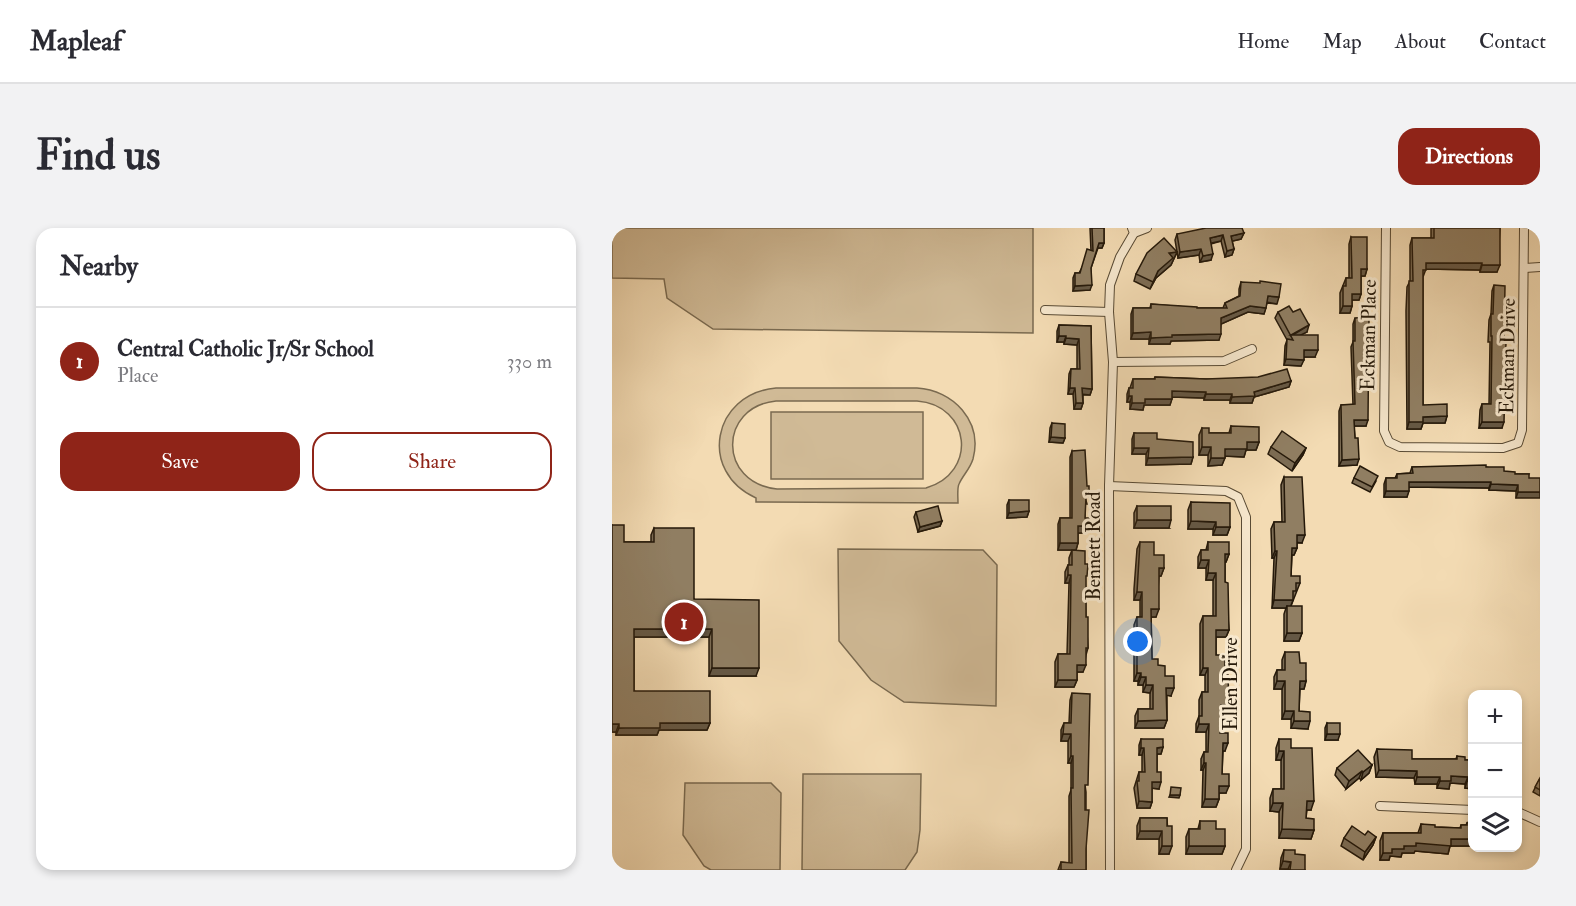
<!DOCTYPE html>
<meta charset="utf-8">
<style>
:root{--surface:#fff;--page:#f2f2f3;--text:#2b2b33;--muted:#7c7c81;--line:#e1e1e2;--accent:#8f2418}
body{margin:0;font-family:"IM FELL Double Pica",serif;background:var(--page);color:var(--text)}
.controls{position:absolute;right:18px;bottom:18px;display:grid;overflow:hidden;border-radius:12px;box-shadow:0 3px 9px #0003}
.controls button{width:54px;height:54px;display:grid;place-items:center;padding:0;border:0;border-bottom:2px solid var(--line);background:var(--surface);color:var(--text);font:30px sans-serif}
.you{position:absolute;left:526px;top:414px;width:21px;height:21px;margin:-15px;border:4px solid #fff;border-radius:50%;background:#1a73e8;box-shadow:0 0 0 9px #1a73e833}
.badge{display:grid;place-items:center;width:39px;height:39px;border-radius:50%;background:var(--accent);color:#fff;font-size:20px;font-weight:700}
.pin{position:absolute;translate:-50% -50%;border:3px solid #fff;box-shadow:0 2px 6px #0006}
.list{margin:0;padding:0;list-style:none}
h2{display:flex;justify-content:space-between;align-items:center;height:78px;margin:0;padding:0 24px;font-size:26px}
h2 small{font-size:20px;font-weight:400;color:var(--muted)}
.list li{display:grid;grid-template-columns:39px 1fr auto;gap:18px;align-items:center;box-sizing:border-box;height:108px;padding:0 24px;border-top:2px solid var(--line)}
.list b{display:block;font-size:22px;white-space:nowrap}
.list p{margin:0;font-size:20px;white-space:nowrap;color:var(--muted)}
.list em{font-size:20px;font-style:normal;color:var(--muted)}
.actions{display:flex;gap:12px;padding:18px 24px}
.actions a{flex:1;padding:14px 0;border:2px solid var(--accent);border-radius:18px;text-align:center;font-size:21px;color:var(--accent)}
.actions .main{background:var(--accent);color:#fff}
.icon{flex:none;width:33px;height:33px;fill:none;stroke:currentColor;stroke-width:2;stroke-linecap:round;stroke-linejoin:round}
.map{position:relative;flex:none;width:928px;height:642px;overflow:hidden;border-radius:18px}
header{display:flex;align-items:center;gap:36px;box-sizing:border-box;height:84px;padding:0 30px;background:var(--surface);border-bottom:2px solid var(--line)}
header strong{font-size:28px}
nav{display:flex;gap:33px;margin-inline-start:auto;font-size:21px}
.intro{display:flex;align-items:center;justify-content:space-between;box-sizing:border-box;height:144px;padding:0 36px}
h1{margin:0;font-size:42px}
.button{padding:15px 27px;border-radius:18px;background:var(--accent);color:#fff;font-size:21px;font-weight:700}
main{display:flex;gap:36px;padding:0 36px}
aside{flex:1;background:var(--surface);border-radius:18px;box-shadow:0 3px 9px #0003}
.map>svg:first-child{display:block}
.green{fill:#d0ba96;stroke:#7a6a50;stroke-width:1.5;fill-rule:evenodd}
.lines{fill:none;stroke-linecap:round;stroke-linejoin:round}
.minor-casing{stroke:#584a34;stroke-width:10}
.minor{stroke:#f7e8ce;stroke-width:8}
.wall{fill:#7c6c54;stroke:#25190a;stroke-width:1.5}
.shaded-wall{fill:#655845;stroke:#25190a;stroke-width:1.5}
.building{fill:#907e62;stroke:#25190a;stroke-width:1.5}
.labels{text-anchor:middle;stroke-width:6;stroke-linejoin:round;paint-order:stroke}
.street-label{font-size:20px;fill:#25190a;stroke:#f7e8ce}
</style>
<header>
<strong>Mapleaf</strong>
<nav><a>Home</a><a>Map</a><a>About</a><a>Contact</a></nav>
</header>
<div class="intro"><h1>Find us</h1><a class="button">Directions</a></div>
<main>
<aside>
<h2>Nearby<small></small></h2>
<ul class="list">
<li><span class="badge">1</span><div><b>Central Catholic Jr/Sr School</b><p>Place</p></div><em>330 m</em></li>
</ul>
<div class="actions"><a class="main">Save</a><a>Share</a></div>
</aside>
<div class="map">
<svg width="928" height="642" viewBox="0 0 928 642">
<rect width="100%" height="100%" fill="#f3dbb3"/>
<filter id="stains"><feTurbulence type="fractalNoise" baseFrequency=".00333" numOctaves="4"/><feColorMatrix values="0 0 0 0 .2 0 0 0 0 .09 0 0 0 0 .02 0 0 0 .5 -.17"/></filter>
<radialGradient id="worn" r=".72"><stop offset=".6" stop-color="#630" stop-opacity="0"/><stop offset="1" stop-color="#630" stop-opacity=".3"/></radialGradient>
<g class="green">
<polygon points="0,0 421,0 421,105 101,101 55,70 52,51 0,50"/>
<path d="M164,160h141c36,2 66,33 56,71 -3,10 -10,16 -14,25 -2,4 -1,13 -1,19l-202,-1v-4c-58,-26 -44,-104 20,-110zM164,173h141c54,4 61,72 9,87l-149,1c-59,-6 -59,-82 -1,-88z"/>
<rect x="159" y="184" width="152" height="67"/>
<polygon points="226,321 371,322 385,337 384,478 292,474 259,452 227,413"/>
<polygon points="191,546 309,546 308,602 305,624 293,642 190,642"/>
<polygon points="73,555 159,555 169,565 168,642 99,642 92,638 71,607"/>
</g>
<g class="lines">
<g class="minor-casing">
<g id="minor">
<polyline points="774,0 772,203 777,214 788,219 891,220 906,215 910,202 912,0"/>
<polyline points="522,5 535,0"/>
<polyline points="913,40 928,39"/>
<polyline points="433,82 497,84"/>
<polyline points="501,134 612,133 640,121"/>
<polyline points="497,258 614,263 626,269 634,289 634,621 624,642"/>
<polyline points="768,578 861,582"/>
<polyline points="906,584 928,594"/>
<polyline points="498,642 497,258 501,134 497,84 498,57 508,29 522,5 520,0"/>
</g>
</g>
<use href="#minor" class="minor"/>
</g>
<g class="wall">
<polygon points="478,0 492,0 492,15 490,20 486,20 479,40 478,62 461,63 461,50 463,45 467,45 479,23"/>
<polygon points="819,0 888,0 885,44 868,44 868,42 814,41 811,49 811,177 835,188 833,195 811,195 809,201 795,201 794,83 795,59 798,53 798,17 800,10 819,10"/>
<polygon points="632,5 629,11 620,13 622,21 620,27 613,29 609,13 599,16 599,32 588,34 587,27 566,30 565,24 559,37 544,50 538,61 522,53 524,46 565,24 563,12 565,6"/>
<polygon points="739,9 755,41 753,48 749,48 749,66 747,72 740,72 740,78 738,85 728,85 728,65 734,50 737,50 737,16"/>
<polygon points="629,54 665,76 655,75 652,86 636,84 609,96 607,112 559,113 558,116 537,116 537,111 519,111 519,86 521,80 538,80 539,76 585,80 611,80 613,75 627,68 627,61"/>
<polygon points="882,57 890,200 867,200 868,182 870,176 877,176 878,114 876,114 877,92 879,86 880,63"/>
<polygon points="666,84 681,84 695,104 688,107 703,129 692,129 689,138 672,137 673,118 675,112 663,90"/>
<polygon points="743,90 754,198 742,198 745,237 727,238 727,183 729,177 741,177 739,119 741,114 741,96"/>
<polygon points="447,97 479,98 480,161 478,167 471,167 471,175 469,181 462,181 461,166 456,166 457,146 459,141 465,141 465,117 452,116 452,114 445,114 445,103"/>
<polygon points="543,149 594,151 679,153 677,159 642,169 640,175 618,175 618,172 592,172 592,170 560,169 558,177 532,177 531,182 518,181 518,174 515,174 515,166 517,160 518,160 521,151 542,151"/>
<polygon points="440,195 453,210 451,215 437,214 438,200"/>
<polygon points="619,198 647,214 644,222 634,222 632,229 613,228 610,237 596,238 596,227 587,227 587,207 590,200 597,205 617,205"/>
<polygon points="522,205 545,211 581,229 579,236 534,237 534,226 520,226 520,211"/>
<polygon points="659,219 694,220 691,227 680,243 656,226"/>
<polygon points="460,223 475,276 473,276 473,290 477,298 475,305 466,305 466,315 464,322 446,322 446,296 448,290 458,290 458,229"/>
<polygon points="800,239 874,239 903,246 917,246 904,270 904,263 877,262 877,260 797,259 795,269 772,269 772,256 774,250 783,250 785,246 798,245"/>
<polygon points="672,249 690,315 685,315 685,320 682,327 680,327 679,348 688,355 679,378 690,405 687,413 672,413 672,386 674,380 660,380 662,330 660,330 659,301 662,294 670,294 669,257"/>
<polygon points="742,250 764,253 758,264 740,255"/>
<polygon points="397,272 417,283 415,289 395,290 395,277"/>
<polygon points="579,274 618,299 615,307 601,307 601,301 576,301 576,282"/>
<polygon points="525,278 557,300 522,300 522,285"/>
<polygon points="304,284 330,293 328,298 306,304 302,289"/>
<polygon points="0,297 12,314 39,314 39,307 42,300 82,371 144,448 97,448 97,409 22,409 22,463 98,495 95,502 47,502 45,507 4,507 4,504 0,504"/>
<polygon points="528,314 542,327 552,340 549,348 547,348 544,389 539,389 540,431 553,448 559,468 555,467 555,492 552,500 523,500 523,488 526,481 538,481 538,465 531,464 531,457 526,457 526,453 522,453 522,397 525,389 528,389 528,372 522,372 522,361 525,321"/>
<polygon points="596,314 617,326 614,334 613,334 613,354 617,402 614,409 604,409 604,427 613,447 617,477 614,484 609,484 608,505 613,523 611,523 610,546 614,565 607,565 607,571 604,579 590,579 591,542 589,542 589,531 592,524 594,524 594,504 584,504 584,496 587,488 587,472 590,464 593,464 593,447 588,447 588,396 591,388 601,388 601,352 594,352 594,340 586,340 586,329 589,322 594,322"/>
<polygon points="460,322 473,336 474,389 476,420 474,427 471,444 465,444 465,452 462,459 443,459 443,434 446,426 455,426 457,355 453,355 453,344 456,337 457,337 457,330"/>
<polygon points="673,424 688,435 694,453 692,461 688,461 687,483 696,501 679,500 679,491 670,491 670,461 662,461 662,449 665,442 670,442 670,432"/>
<polygon points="460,465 474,564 474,642 446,642 449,634 457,635 457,568 459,562 459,535 456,535 456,513 449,513 449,502 452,495 457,495 458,472"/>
<polygon points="715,495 726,512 713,512 713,500"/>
<polygon points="529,511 551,519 549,526 545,526 545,544 547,561 540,560 540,574 538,580 525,580 522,560 527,544 530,544 530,527 527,527 527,517"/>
<polygon points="667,511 679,520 699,582 695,582 694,590 702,602 699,611 667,610 667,584 658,583 658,570 661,561 669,561 669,532 664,532 664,520"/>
<polygon points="765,521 800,531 844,531 845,528 853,532 861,532 861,561 853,560 853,556 838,555 837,561 825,560 825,556 803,556 802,550 764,549 762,529"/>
<polygon points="760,537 757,545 749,552 747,550 734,561 723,547 725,540"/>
<polygon points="928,550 928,568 921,564"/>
<polygon points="528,590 555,590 557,626 547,626 547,611 525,611 525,598"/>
<polygon points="588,593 604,601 613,618 610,626 574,626 574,609 577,601 586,601"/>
<polygon points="855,595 861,618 838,618 836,626 803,623 802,625 790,625 789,629 778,628 777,632 768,632 768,613 771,605 806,605 809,596 823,599 848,600 849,597 854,597"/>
<polygon points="753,607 764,609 761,617 751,632 729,618 732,610"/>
<polygon points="672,622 683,626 693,642 668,641 669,630"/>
</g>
<g class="shaded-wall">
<polygon points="632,5 629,11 617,14 619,8"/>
<polygon points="611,7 609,13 595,16 598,10"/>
<polygon points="487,15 492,15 490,20 485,20"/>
<polygon points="589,21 587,27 566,30 568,24"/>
<polygon points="622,21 620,27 613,29 615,23"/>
<polygon points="565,24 559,37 544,50 538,61 546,43 557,25"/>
<polygon points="601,26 599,32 588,34 591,28"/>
<polygon points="814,35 870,35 868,42 812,41"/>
<polygon points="870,37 888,37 885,44 868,44"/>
<polygon points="749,41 755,41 753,48 746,48"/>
<polygon points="480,57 478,62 461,63 463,58"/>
<polygon points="740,66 749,66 747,72 738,72"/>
<polygon points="656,68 667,69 665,76 654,74"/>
<polygon points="638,78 654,80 652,86 636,84 607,97 609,90"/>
<polygon points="731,78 740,78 738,85 728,85"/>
<polygon points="697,97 695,104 681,111 679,108"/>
<polygon points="539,104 537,111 519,111 521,105"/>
<polygon points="609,106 607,112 559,113 558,116 537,116 539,110 560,107"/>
<polygon points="447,108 454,108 452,114 445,114"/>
<polygon points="454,110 467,111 465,117 452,116"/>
<polygon points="692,122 706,122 703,129 690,129"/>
<polygon points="674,131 692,132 689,138 672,137"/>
<polygon points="679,153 677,159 642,169 640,175 618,175 620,169 642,164"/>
<polygon points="458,160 463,160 461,166 456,166"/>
<polygon points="470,160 480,161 478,167 468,166"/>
<polygon points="560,163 594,164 592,170 558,169"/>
<polygon points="594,166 620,166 618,172 592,172"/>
<polygon points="517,168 520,168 518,174 515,174"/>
<polygon points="533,171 560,171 558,177 532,177 531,182 518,181 520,175"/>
<polygon points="464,175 471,175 469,181 462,181"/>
<polygon points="835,188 833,195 811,195 809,201 795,201 797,194 811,189"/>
<polygon points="742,192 756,192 754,198 740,198"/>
<polygon points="870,194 892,194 890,200 867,200"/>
<polygon points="439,209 453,210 451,215 437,214"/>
<polygon points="635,214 647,214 644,222 634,222 632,229 610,228 613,221"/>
<polygon points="590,219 599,219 596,227 587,227"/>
<polygon points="522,220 537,220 534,226 520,226"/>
<polygon points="694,220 691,227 680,243 683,235"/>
<polygon points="581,229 579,236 534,237 536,230"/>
<polygon points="599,230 613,230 610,237 596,238"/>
<polygon points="747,231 745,237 727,238 730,232"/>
<polygon points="797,254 879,254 877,260 795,259"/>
<polygon points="879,256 906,257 904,263 877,262"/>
<polygon points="774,263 797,263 795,269 772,269"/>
<polygon points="906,264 928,264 928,270 904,270"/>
<polygon points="417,283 415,289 395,290 397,285"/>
<polygon points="525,292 559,292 557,300 522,300"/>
<polygon points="330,293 328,298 306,304 308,299"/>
<polygon points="579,293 604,294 601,301 576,301"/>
<polygon points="466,298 477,298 475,305 464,305"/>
<polygon points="604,299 618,299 615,307 601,307"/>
<polygon points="685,307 693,307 690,315 682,314"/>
<polygon points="448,315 466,315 464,322 446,322"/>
<polygon points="680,320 685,320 682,327 677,327"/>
<polygon points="663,323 665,323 662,330 660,330"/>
<polygon points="613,326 617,326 614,334 610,334"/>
<polygon points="589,332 597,332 594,340 586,340"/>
<polygon points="547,340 552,340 549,348 544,348"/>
<polygon points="596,345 604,345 601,352 594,352"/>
<polygon points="456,347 459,347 457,355 453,355"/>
<polygon points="525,364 530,364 528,372 522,372"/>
<polygon points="662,372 681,372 678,380 675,378 674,380 660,380"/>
<polygon points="539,381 547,381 544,389 536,389"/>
<polygon points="22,401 100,401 97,409 19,409"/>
<polygon points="604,402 617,402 614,409 601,409"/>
<polygon points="675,405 690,405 687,413 672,413"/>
<polygon points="465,437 474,437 471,444 462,444"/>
<polygon points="100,440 147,440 144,448 97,448"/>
<polygon points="591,440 596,440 593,447 588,447"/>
<polygon points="525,445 529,445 526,453 522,453"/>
<polygon points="529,449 534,449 531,457 526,457"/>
<polygon points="446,452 465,452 462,459 443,459"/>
<polygon points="665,453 673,453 670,461 662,461"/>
<polygon points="688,453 694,453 692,461 685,461"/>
<polygon points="534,457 541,457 538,465 531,464"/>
<polygon points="554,460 562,460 559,468 552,467"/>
<polygon points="609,477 617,477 614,484 606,484"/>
<polygon points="673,483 682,483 679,491 670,491"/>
<polygon points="555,492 552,500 523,500 526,493"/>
<polygon points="682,493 698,493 696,501 679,500"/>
<polygon points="48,495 98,495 95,502 47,502 45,507 4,507 7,500"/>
<polygon points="0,496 7,496 4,504 0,504"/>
<polygon points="587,496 597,496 594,504 584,504"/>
<polygon points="451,506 459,506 456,513 449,513"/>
<polygon points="715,506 728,506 726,512 713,512"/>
<polygon points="611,515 616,515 613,523 609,523"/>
<polygon points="551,519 549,526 542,526 545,520"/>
<polygon points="529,520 532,520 530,527 527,527"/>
<polygon points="667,523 672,523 669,532 664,532"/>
<polygon points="459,528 461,528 459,535 456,535"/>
<polygon points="592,535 594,535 591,542 589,542"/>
<polygon points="760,537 757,545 749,552 751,544"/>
<polygon points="767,542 805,543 802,550 764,549"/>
<polygon points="750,543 747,550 734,561 737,553"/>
<polygon points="839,548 856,549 853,556 838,555 837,561 825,560 828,553"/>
<polygon points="906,548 909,548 907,555 906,555"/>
<polygon points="805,549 828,549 825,556 803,556"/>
<polygon points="855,553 861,553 861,561 853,560"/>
<polygon points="540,554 549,554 547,561 538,560"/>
<polygon points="607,558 617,558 614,565 604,565"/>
<polygon points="558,567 568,567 567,570 557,569"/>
<polygon points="593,571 607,571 604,579 590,579"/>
<polygon points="527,573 540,574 538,580 525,580"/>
<polygon points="695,573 702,573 699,582 691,582"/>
<polygon points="661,575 671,575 667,584 658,583"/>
<polygon points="670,601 702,602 699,611 667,610"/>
<polygon points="528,603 550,603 547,611 525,611"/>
<polygon points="764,609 761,617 751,632 753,624"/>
<polygon points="839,611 861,611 861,618 838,618 836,626 803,623 802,625 790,625 789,629 778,628 777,632 768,632 771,625 780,621 804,615"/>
<polygon points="550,618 560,618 557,626 547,626"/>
<polygon points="577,618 613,618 610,626 574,626"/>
<polygon points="671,633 679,634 676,641 668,641"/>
</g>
<g class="building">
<polygon points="480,0 492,0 492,15 487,15 479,40 480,57 463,58 463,45 468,45 475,21 481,23"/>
<polygon points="594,0 630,0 632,5 619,8 622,21 615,23 611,7 598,10 601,26 591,28 589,21 568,24 565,6"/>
<polygon points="822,0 888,0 888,37 870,37 870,35 814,35 814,42 811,42 811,177 835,176 835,188 811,189 811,194 797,194 797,53 801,53 800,10 822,10"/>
<polygon points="739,9 755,9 755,41 749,41 749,66 740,66 740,78 731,78 731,58 734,58 734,50 740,50"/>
<polygon points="552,10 565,24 557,25 561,30 546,43 541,54 524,46 535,25"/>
<polygon points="648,53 669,56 667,69 656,68 654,80 638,78 609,90 609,106 560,107 560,109 539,110 539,104 521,105 521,80 539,80 539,76 585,79 585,80 615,80 613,75 628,68 629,54 648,55"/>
<polygon points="882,57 893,58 892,113 894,113 892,194 870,194 870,176 879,176 880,108 879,108 879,86 881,86"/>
<polygon points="677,78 681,84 688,81 697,97 679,107 706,107 706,122 692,122 692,132 674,131 675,111 681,112 666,84"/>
<polygon points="757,89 756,192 742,192 743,210 746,210 747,231 730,232 729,177 743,176 741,113 743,113 743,90"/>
<polygon points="447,97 479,98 480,161 470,160 471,175 464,175 463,160 458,160 459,141 468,141 467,111 454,110 454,108 447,108"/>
<polygon points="675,141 679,153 642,164 643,168 620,169 620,166 594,166 594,164 560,163 560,171 533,171 533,175 520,175 520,168 517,168 517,160 521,160 521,151 543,151 543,149 594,151 646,149"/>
<polygon points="440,195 453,196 453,210 439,209"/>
<polygon points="619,198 647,199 647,214 635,214 635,221 613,221 613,230 599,230 599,219 590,219 590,200 597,200 597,205 619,205"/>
<polygon points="670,203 694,220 683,235 659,219"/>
<polygon points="522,205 545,205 545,211 581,214 581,229 536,230 537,220 522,220"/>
<polygon points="473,222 475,258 477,258 477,269 474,269 473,290 477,290 477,298 466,298 466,315 448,315 448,290 460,290 460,223"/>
<polygon points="874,237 874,239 892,239 892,243 903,244 903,246 917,246 917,250 928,250 928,264 906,264 906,257 879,256 879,254 797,254 797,263 774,263 774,250 785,250 785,246 801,245 800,239"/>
<polygon points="748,238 766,248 760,259 742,250"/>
<polygon points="672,249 690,249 693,307 685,307 685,320 680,320 679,348 688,348 688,355 684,355 684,363 681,363 681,372 662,372 665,323 663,323 662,294 673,294"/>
<polygon points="397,272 417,272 417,283 397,285"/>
<polygon points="579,274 618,275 618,299 604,299 604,294 579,293"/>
<polygon points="326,278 330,293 308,299 304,284"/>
<rect x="525" y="278" width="34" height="14"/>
<polygon points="0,297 12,297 12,314 42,314 42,300 82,300 82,371 147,372 147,440 100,440 100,401 22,401 22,463 98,463 98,495 48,495 48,500 7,500 7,496 0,496"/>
<polygon points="528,314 542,314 542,327 552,327 552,340 547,340 547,381 539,381 540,431 546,431 546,437 553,438 553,448 562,448 562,460 554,460 555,492 526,493 526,481 541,481 541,457 534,457 534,449 529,449 529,445 525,445 525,389 530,389 530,364 525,364"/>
<polygon points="596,314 617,314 617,326 613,326 613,354 616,355 617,402 604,402 604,427 613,427 613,447 616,447 617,477 609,477 608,505 616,505 616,515 611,515 610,546 617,546 617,558 607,558 607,571 593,571 594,535 592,535 592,524 596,524 597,496 587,496 587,488 590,488 590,464 596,464 596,440 591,440 591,388 604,388 604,345 596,345 597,332 589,332 589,322 596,322"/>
<polygon points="460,322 473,323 473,336 476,336 475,348 474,348 474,389 476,389 476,420 474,420 474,437 465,437 465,452 446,452 446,426 458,426 459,347 456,347 456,337 460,337"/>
<rect x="675" y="378" width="15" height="27"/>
<polygon points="673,424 687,424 688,435 694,435 694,453 688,453 687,483 698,484 698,493 682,493 682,483 673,483 673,453 665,453 665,442 673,442"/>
<polygon points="460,465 478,466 476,557 473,557 473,582 477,582 474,621 474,642 449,642 449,634 460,635 459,560 461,560 461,528 459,528 459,506 451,506 452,495 459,495"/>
<rect x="715" y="495" width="13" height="11"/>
<polygon points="529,511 551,511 551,519 545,520 545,544 549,544 549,554 540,554 540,574 527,573 525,553 527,553 527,544 533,544 532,520 529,520"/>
<polygon points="667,511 679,511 679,520 700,520 702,573 695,573 694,590 702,591 702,602 670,601 671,575 661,575 661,561 672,561 672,523 667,523"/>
<polygon points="765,521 800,522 800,531 845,531 845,528 853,529 853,532 861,532 861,553 855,553 856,549 839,548 839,553 828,553 828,549 805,549 805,543 767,542"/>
<polygon points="746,522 760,537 751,544 750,543 737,553 725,540"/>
<rect x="906" y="533" width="3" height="15"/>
<polygon points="928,550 928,562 923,559"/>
<polygon points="559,559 569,560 568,567 558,567"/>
<polygon points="528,590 555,590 555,598 560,598 560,618 550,618 550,603 528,603"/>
<polygon points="588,593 604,593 604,601 613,601 613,618 577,618 577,601 588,601"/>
<polygon points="861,594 861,611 839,611 839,618 804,615 804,618 792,618 792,621 780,621 780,625 771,625 771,605 809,605 809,596 823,597 823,599 849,600 849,597 855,597 855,595"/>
<polygon points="740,598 753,607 756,603 764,609 753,624 732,610"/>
<polygon points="672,622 683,622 683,626 693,627 693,642 678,642 679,634 671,633"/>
</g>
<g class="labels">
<g class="street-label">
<text transform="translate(756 107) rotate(-89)" y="7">Eckman Place</text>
<text transform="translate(895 128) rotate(-89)" y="7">Eckman Drive</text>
<text transform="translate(481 318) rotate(-90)" y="7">Bennett Road</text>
<text transform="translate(618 456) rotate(-90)" y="7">Ellen Drive</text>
</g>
</g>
<rect width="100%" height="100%" filter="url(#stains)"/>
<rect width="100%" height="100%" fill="url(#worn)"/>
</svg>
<div class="controls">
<button>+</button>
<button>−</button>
<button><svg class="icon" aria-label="layers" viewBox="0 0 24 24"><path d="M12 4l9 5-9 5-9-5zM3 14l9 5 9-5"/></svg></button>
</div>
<div class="you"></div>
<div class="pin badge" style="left:72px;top:394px">1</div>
</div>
</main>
